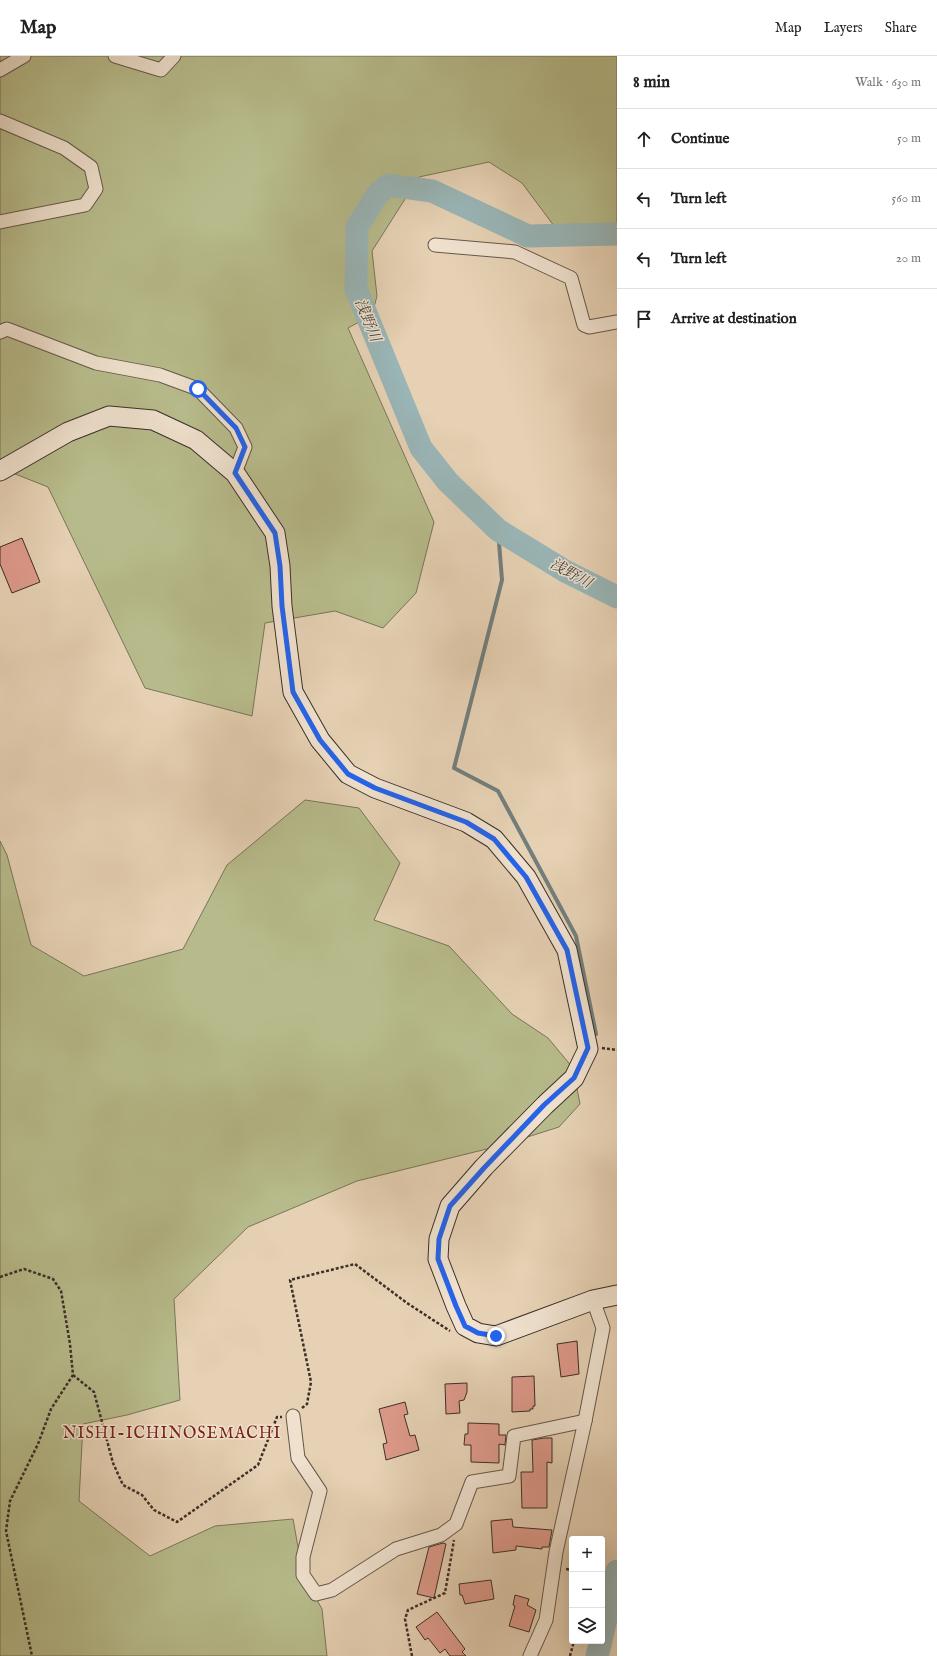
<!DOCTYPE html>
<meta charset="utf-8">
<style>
:root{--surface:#fff;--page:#f2f2f2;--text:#222;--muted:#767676;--line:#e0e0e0}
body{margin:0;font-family:"IM FELL English","Noto Serif JP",serif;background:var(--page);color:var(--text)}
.controls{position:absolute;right:12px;bottom:12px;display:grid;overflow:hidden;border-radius:4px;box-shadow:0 4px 16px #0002}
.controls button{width:36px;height:36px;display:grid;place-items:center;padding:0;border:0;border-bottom:1px solid var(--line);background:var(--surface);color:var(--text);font:20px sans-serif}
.stop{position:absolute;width:12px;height:12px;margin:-9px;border:3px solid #2563eb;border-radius:50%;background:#fff}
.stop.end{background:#2563eb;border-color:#fff;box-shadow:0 1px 4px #0008}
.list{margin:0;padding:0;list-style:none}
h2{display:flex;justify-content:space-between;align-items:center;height:52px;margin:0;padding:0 16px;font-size:17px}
h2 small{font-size:13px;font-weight:400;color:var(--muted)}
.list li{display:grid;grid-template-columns:26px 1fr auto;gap:12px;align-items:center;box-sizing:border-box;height:60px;padding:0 16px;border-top:1px solid var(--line)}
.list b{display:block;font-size:15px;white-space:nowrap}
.list em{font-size:13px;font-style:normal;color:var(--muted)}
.icon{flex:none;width:22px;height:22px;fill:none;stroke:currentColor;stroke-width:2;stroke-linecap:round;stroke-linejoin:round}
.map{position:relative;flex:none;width:617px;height:1600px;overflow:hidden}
header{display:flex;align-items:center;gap:24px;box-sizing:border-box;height:56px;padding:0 20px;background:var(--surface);border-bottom:1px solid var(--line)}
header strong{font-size:19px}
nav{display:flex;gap:22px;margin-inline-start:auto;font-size:14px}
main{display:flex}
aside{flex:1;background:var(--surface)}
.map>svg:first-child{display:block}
.green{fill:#b7bb8b;stroke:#79755a}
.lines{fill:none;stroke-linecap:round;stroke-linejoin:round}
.stream{stroke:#737f7d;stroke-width:4}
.river{stroke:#99b5b6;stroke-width:23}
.building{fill:#de9a8b;stroke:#3b2f28}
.street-casing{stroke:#66584b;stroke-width:15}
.secondary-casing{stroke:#3b2f28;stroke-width:21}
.path{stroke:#3b2f28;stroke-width:2.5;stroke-dasharray:3 2;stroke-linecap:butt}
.street{stroke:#efe1ce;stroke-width:13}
.secondary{stroke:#efe1ce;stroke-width:19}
.route{stroke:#2563eb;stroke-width:5}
.labels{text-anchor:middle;stroke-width:3;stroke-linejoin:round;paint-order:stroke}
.water-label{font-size:15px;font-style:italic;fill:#4e4a44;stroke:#efe1ce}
.quarter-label{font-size:16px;letter-spacing:1px;fill:#7a1f14;stroke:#efe1ce}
</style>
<header>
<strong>Map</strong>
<nav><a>Map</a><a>Layers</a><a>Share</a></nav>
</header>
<main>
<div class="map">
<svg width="617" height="1600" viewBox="0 0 617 1600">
<rect width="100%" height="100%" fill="#e6d1b4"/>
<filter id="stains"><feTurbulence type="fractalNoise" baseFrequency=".005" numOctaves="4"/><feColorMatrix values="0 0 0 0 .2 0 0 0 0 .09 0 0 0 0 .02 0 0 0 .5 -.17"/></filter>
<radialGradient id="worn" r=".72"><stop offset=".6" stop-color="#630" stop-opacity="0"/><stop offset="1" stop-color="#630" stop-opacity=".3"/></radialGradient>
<g class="green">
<polygon points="0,0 617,0 617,170 609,175 560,178 522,127 489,106 419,121 372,195 377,240 372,259 348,272 434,466 416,537 383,572 335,555 265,567 252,660 145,632 48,431 0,412"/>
<polygon points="305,744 359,752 400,807 374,864 449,890 512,958 548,982 573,1012 580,1048 559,1071 499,1090 357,1125 248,1171 174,1243 180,1344 127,1359 83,1368 79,1445 150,1500 215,1470 293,1463 303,1519 322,1553 327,1600 0,1600 0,785 7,799 31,889 84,920 183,893 227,809"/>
</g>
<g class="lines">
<polyline class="stream" points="498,474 502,524 454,712 498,735 576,880 596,978"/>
<g class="river">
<polyline points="617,178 528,180 432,135 388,129 377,139 357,171 356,233 421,392 448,426 498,474 565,515 617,541"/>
<polyline points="602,1580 617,1515"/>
<polyline points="597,1600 601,1585"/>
</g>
</g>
<g class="building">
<polygon points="22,482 40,526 12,537 0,508 0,491"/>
<polygon points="577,1285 579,1318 561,1321 557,1288"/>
<polygon points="534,1320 535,1350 533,1350 533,1353 530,1353 530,1355 512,1356 512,1321"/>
<polygon points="467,1327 467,1336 464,1344 459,1345 460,1357 446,1358 445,1328"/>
<polygon points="405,1346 408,1358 404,1359 410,1380 415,1379 419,1394 386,1404 383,1388 387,1387 379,1353"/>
<polygon points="468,1367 499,1368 499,1379 506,1379 505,1389 499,1388 499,1407 471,1406 471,1389 464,1389 465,1378 468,1378"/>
<polygon points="544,1382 552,1382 552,1407 547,1406 547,1452 522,1452 521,1416 533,1416 532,1384"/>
<polygon points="512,1463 513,1471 552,1474 549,1491 542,1491 542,1493 516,1490 516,1494 493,1497 491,1465"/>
<polygon points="443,1487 446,1488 434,1542 417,1538 429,1491"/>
<polygon points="491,1524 494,1543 465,1548 462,1539 460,1539 459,1528"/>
<polygon points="515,1539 529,1543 527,1549 536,1554 529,1576 509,1570 515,1550 513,1549"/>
<polygon points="437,1556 465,1593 462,1596 466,1600 450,1600 445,1593 440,1597 428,1582 425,1584 416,1571"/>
</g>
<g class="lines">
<g class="street-casing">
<g id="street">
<polyline points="115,0 161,14 174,0"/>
<polyline points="0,14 24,0"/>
<polyline points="0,65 64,92 91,111 96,133 85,149 0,166"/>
<polyline points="435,189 515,196 571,222 584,269 589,271 617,266"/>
<polyline points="0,276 7,273 96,307 160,319 198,333 236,372 245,391 235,417"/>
<polyline points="293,1360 298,1402 320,1435 303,1501 303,1519 316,1538 332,1534 396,1493 441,1479 456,1468 472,1426 509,1420 514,1380 585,1365"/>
<polyline points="530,1600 546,1564 556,1496 585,1365 603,1272 593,1244"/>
</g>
</g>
<g class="secondary-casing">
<polyline id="secondary" points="0,415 68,376 109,360 153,364 196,384 235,417 275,477 280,510 282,550 293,636 320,684 348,718 375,732 466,766 494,783 526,821 567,894 588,993 574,1022 545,1049 484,1111 450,1150 439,1183 438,1203 456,1250 465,1270 478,1277 496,1280 593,1244 617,1239"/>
</g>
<g class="path">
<polyline points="602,992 617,994"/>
<polyline points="0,1221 24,1213 53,1223 61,1235 70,1288 73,1319 51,1353 38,1388 10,1445 6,1475 32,1600"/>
<polyline points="73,1319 94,1336 113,1407 123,1429 142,1439 154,1454 177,1466 258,1409 277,1361 282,1361"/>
<polyline points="302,1352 307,1348 311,1326 290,1224 355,1208 407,1247 450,1275"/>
<polyline points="566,1513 572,1514"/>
<polyline points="412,1600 405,1563 408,1554 445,1537 454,1484"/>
<polyline points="570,1600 574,1585"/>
</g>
<use href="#street" class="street"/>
<use href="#secondary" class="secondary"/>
</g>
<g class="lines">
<polyline class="route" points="198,333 236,372 245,391 235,417 275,477 280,510 282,550 293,636 320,684 348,718 375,732 466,766 494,783 526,821 567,894 588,992 574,1022 544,1049 484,1112 450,1150 439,1183 438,1203 456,1250 465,1270 478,1277 496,1280"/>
</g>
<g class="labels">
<g class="water-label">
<text transform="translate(368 264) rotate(68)" y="5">浅野川</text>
<text transform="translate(571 517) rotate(29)" y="5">浅野川</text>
</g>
<g class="quarter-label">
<text x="172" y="1382">NISHI-ICHINOSEMACHI</text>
</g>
</g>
<rect width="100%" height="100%" filter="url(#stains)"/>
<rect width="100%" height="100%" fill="url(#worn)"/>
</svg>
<div class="controls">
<button>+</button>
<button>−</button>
<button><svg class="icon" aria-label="layers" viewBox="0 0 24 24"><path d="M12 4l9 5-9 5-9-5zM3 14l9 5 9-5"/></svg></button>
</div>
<div class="stop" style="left:198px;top:333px"></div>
<div class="stop end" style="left:496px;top:1280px"></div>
</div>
<aside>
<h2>8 min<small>Walk · 630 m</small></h2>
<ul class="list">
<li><svg class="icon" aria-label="ahead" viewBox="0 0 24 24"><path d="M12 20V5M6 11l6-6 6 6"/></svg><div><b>Continue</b></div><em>50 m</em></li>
<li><svg class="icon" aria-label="left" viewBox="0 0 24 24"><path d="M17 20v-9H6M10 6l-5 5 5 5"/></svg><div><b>Turn left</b></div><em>560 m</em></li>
<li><svg class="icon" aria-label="left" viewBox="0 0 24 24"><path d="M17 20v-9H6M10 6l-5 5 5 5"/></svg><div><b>Turn left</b></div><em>20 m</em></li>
<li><svg class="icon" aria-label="arrive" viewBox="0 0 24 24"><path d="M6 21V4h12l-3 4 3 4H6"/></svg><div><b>Arrive at destination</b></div></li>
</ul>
</aside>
</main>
